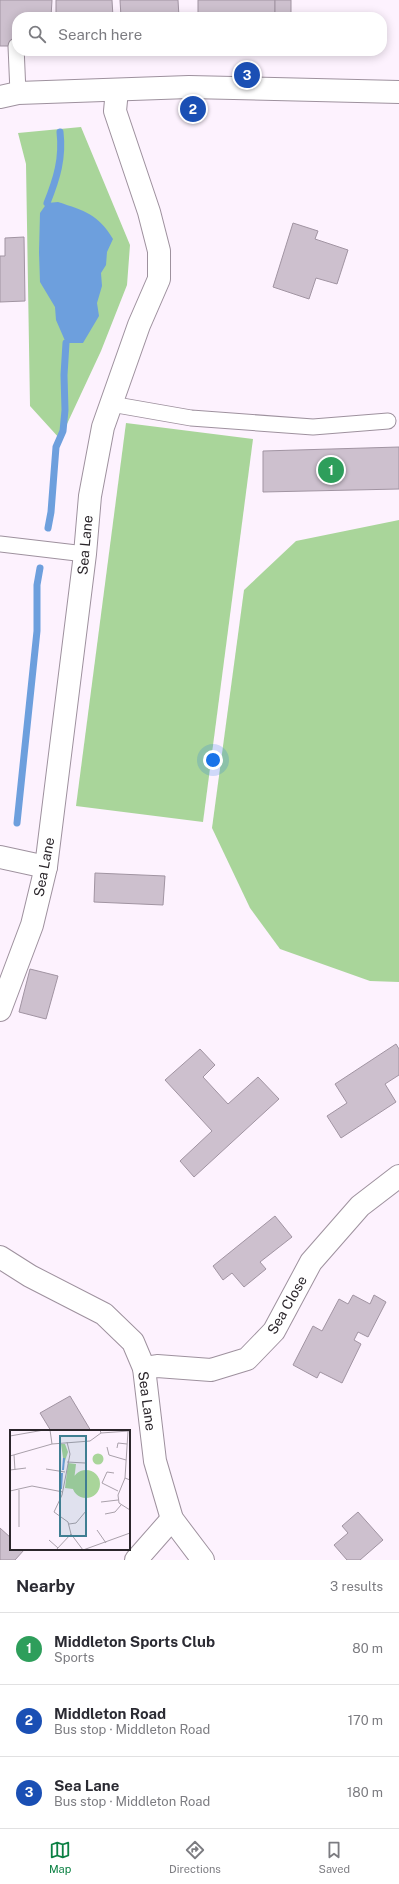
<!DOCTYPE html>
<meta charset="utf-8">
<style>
:root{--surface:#fff;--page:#f7f7f7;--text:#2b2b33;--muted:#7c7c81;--line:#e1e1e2;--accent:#0b8043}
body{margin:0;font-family:"Public Sans",sans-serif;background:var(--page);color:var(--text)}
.you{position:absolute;left:213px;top:760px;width:14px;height:14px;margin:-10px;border:3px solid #fff;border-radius:50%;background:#1a73e8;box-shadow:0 0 0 6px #1a73e833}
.badge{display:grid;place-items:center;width:26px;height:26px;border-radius:50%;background:var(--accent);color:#fff;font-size:13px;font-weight:700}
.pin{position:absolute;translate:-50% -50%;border:2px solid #fff;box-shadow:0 1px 4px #0006}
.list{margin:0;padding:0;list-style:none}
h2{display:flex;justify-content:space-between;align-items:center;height:52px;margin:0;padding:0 16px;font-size:17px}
h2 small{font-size:13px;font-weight:400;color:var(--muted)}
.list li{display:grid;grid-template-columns:26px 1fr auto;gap:12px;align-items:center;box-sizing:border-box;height:72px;padding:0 16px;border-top:1px solid var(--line)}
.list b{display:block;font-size:15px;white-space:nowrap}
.list p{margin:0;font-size:13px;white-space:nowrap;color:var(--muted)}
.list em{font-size:13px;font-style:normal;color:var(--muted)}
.icon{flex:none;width:22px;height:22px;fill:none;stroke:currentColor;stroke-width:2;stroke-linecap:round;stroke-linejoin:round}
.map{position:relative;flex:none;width:399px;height:1560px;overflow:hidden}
.search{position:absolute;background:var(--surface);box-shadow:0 2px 10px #0003;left:12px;right:12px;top:12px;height:44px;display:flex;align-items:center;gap:10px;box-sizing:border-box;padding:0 14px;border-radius:16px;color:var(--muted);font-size:15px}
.sheet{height:268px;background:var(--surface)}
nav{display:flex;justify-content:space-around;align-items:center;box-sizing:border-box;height:56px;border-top:1px solid var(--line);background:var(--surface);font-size:11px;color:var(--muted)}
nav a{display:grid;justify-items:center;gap:2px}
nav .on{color:var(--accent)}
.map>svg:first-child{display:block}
.green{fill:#a9d59a}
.water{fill:#6d9fdd}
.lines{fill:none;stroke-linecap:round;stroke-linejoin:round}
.stream{stroke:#6d9fdd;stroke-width:7}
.building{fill:#cdc0ce;stroke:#a194a2}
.service-casing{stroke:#9e919e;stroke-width:17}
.minor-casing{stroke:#9e919e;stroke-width:24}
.secondary-casing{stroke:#9e919e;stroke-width:24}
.service{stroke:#fff;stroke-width:15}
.minor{stroke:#fff;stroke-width:22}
.secondary{stroke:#fff;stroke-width:22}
.labels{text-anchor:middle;stroke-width:4;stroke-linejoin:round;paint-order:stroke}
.street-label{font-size:14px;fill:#2b262b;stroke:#fff}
.inset-river{fill:none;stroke:#6d9fdd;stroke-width:2}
.inset-road{fill:none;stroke:#a9a0aa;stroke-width:1}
.view{fill:#3f7e92;fill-opacity:0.15;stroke:#3f7e92;stroke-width:2}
.inset-edge{fill:none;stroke:#2b262b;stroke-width:2}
</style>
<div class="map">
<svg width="399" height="1560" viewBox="0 0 399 1560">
<rect width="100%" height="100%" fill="#fdf2fe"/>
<g class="green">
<polygon points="81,127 130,245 127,285 101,351 60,439 30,406 26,164 18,133"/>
<polygon points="126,423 253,439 203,822 76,806"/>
<polygon points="399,520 399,982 370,981 280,949 250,908 212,828 244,590 296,541"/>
</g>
<path class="water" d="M58,202c27,9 40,12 55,37l-6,13 -1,13 -5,8 1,13 -5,17 2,13 -16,27h-17l-10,-23 -1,-13 -15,-25 -1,-30 1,-39 7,-10z"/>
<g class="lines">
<g class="stream">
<path d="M47,203c10,-25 16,-45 13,-71"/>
<polyline points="48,528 51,512 56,447 63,431 65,410 64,375 66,343"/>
<polyline points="17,823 37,631 37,585 40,568"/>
</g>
</g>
<g class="building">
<polygon points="0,0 52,0 51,17 17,17 17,46 0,46"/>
<polygon points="56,0 112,0 113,17 56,17"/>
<polygon points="120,0 178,0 179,17 121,17"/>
<rect x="198" y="0" width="77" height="17"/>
<rect x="275" y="0" width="16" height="17"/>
<polygon points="293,223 318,231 315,239 348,250 337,284 316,278 309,299 273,287"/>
<polygon points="24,237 25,301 0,302 0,256 5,256 5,238"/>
<polygon points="399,447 399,489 263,492 263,451"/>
<polygon points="95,873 165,876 163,905 94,902"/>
<polygon points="30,969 58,976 46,1019 19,1012"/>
<polygon points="396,1044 399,1049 399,1075 385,1084 396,1102 341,1138 327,1116 347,1103 335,1084"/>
<polygon points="200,1049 215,1065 203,1077 228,1104 258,1077 279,1099 194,1177 180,1161 212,1131 165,1080"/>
<polygon points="275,1216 292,1237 260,1262 266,1269 244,1287 232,1273 223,1280 213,1266"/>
<polygon points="353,1295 370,1304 374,1295 386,1302 368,1337 358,1332 354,1340 361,1344 342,1383 320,1372 317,1378 293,1365 313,1326 322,1331 339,1299 348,1304"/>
<polygon points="70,1396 91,1431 51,1431 40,1413"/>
<polygon points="358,1512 383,1540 360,1560 347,1560 334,1545 348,1533 342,1526"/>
<polygon points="0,1528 11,1538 11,1549 24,1550 15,1560 0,1560"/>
</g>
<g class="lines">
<g class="service-casing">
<g id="service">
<polyline points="16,46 18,93"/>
<polyline points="111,404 191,418 313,427 388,421"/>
<polyline points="0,544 85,554"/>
</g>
</g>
<g class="minor-casing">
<g id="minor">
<polyline points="0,857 46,867"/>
<polyline points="0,1010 32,925 46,867 85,554 90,496 103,427 139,325 159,279 159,251 149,212 115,111 117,90"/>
<polyline points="0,1257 30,1276 104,1314 133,1342 144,1368 155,1461 172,1519 203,1560"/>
<polyline points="144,1368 157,1366 211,1370 247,1359 274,1331 311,1262 360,1206 399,1176"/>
<polyline points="136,1560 172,1519"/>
</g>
</g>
<g class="secondary-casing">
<polyline id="secondary" points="0,97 18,93 189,87 399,92"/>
</g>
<use href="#service" class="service"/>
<use href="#minor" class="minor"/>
<use href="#secondary" class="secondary"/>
</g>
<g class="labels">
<g class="street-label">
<text transform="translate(85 545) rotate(-85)" y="5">Sea Lane</text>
<text transform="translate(44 867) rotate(-79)" y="5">Sea Lane</text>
<text transform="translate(287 1305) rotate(-60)" y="5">Sea Close</text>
<text transform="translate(147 1401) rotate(82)" y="5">Sea Lane</text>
</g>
</g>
<g transform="translate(10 1430)">
<rect width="120" height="120" fill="#fdf2fe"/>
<path d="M51,14h4l3,8 -4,12zM82.5 29a5.5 5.5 0 1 1 11 0a5.5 5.5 0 1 1-11 0ZM58,33l8,1 -3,25 -8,-1zM62 54a14 14 0 1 1 28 0a14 14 0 1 1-28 0Z" fill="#a9d59a"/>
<path class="inset-river" d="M53,40l1,-12M51,59l1,-16"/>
<path class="inset-road" d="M40,0l2,14M91,3l28,-2M0,6l34,-6M57,12l3,12 -8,41 -8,17 14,10 3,12 12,16M97,17l2,8 17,5M107,18l1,-5 9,1M4,25l1,15M0,26l42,-12 38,-3 11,-8 -1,-3M57,32l18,1M36,39l19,3M0,40l16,-2M104,43l-7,-1 -5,11 16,8M115,48l3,-47M120,50l-5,-2 -7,17 1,8 11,7M0,61l22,-5 31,6M91,72l17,-2M95,84l10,-2 6,-7M59,94l7,-1 10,-12M9,97v-37M87,100l9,13M39,110l9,8M46,120l15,-16M73,120l47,-17"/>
<path class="view" d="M50,6h26v100h-26z"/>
<rect width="120" height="120" class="inset-edge"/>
</g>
</svg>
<div class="you"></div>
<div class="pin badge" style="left:331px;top:470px;background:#2e9e5b">1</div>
<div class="pin badge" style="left:193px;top:109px;background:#1a4fb4">2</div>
<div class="pin badge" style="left:247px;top:75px;background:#1a4fb4">3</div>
<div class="search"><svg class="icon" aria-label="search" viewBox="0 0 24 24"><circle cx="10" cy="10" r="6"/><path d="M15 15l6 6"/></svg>Search here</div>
</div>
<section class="sheet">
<h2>Nearby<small>3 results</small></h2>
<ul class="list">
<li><span class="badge" style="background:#2e9e5b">1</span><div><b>Middleton Sports Club</b><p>Sports</p></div><em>80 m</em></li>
<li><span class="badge" style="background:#1a4fb4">2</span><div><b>Middleton Road</b><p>Bus stop · Middleton Road</p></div><em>170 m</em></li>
<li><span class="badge" style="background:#1a4fb4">3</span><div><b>Sea Lane</b><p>Bus stop · Middleton Road</p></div><em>180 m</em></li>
</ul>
</section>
<nav>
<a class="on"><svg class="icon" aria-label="map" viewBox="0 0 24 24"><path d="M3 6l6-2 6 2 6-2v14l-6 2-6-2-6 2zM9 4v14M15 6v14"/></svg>Map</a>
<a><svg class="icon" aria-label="directions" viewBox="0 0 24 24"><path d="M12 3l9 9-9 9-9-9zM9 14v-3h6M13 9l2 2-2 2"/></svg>Directions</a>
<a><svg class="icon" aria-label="saved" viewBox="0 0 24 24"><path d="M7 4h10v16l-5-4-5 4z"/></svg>Saved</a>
</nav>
